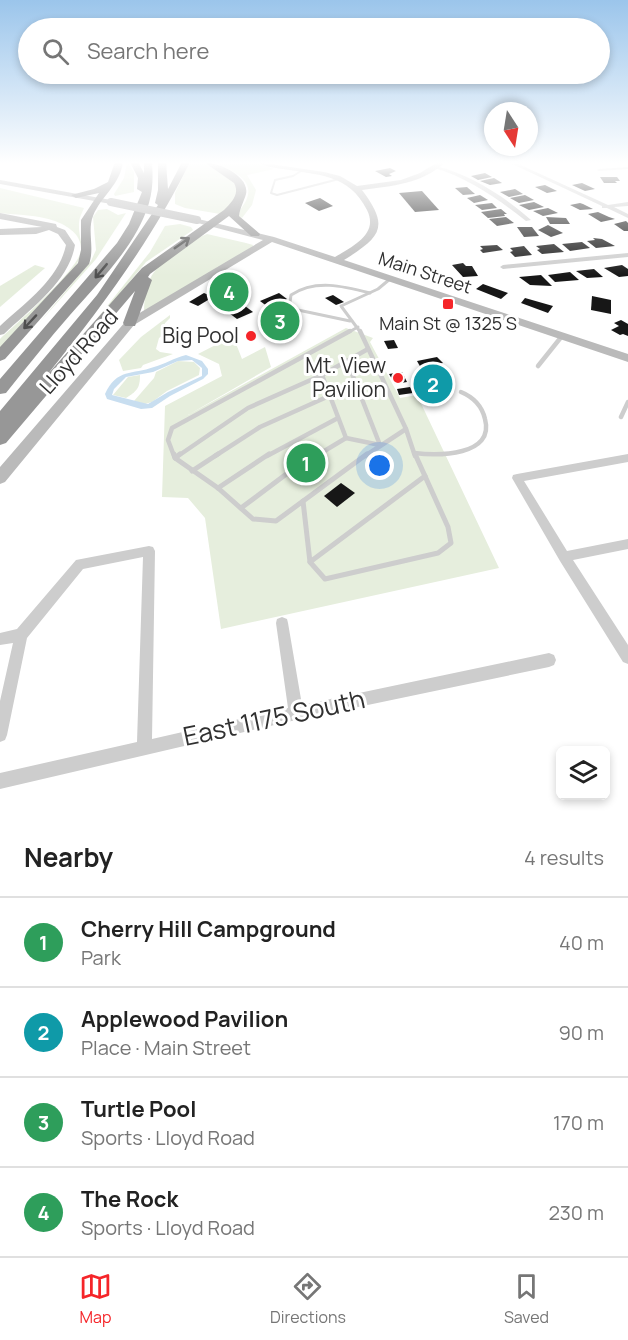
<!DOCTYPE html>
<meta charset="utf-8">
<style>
:root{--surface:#fff;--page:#f6f6f6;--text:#222;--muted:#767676;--line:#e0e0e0;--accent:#f52529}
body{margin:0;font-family:Manrope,sans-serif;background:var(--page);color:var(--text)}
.controls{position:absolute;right:18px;bottom:18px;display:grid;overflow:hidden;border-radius:9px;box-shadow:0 3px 9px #0003}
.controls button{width:54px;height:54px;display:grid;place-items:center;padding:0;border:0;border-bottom:2px solid var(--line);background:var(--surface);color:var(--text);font:30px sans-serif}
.compass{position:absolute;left:484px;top:102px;width:54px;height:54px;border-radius:50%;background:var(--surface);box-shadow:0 3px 9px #0003;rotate:168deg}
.you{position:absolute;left:380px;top:466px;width:21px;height:21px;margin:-15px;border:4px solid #fff;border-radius:50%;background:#1a73e8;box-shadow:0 0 0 9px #1a73e833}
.badge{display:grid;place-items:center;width:39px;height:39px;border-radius:50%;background:var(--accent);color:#fff;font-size:20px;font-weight:700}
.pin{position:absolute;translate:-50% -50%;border:3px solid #fff;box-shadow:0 2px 6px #0006}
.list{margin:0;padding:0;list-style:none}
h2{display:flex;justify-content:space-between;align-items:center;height:78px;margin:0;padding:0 24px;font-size:26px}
h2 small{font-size:20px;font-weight:400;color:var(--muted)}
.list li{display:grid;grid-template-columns:39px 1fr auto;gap:18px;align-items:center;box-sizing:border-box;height:90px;padding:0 24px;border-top:2px solid var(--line)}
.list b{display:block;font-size:22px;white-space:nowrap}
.list p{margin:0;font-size:20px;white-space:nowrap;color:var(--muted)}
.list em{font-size:20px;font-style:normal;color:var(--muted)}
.icon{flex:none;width:33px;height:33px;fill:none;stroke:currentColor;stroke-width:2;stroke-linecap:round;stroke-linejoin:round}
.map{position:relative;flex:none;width:628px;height:818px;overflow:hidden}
.search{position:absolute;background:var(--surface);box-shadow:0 3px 9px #0003;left:18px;right:18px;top:18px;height:66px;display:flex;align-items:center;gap:15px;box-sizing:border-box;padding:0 21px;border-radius:33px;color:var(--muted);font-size:22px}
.sheet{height:438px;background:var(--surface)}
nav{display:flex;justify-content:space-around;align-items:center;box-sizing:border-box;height:84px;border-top:2px solid var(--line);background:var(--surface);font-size:16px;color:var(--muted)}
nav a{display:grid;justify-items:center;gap:3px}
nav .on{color:var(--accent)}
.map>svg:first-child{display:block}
.green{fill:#e6eedd}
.water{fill:#c8def0;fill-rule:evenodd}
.building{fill:#171717}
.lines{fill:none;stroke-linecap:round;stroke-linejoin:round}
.lane-far3{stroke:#cdcdcd;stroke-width:2}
.lane-far2{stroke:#cdcdcd;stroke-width:3}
.lane-far1{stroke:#cdcdcd;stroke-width:4.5}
.lane{stroke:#cdcdcd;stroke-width:5}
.street{fill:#cdcdcd;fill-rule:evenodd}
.secondary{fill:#bababa;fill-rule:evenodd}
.highway{fill:#979797;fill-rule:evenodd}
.secondary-bridge{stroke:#bababa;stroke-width:8}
.oneway{stroke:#4f4f4f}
.poi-dot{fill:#f52529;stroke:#fff;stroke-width:2}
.labels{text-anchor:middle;stroke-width:6;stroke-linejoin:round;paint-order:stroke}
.far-street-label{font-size:18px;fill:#303030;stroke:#fff}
.far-poi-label{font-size:18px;fill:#303030;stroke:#fff}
.poi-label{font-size:21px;fill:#303030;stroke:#fff;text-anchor:end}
.street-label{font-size:21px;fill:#303030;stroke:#fff}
.near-street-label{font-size:26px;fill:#303030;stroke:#fff}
</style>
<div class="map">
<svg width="628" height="818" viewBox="0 0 628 818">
<rect width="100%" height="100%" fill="#fff"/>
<g class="green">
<polygon points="127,162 134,172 134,192 115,196 114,194 124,178"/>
<path d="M190,162c20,0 38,9 48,27l-4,13 -14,12 -35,-6 -10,-4v-11z"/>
<path d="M214,162h39l21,7 -27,6 9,15 -4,15 -10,13 -3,-2c0,-8 6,-11 8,-18 8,-20 -20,-29 -33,-36z"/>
<path d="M0,188l84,20c-2,5 -5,10 -5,15 -1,20 9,23 -4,44l-75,81v-9c17,-16 79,-69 81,-89 1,-15 -13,-24 -26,-29 -17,-6 -37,-6 -55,-8z"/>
<polygon points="107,209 118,215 126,213 96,259 39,323 91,261 96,250 93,217 98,210"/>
<polygon points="180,224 191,227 193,230 146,262 51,377 150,252 165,226"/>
<path d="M207,234l39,9 7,2 -1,3 -108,64c0,-9 1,-20 4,-29 8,-21 39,-41 59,-49z"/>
<polygon points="35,265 45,268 0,307 0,286"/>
<polygon points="170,315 170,318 165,323 163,335 159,338 156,349 160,352 173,354 143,365 141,368 123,371 119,360 141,337"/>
<polygon points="346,328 373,338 370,342 400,398 417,395 499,568 221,629 205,518 188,498 162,497 165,406 222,376 219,364 198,354 233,336 242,359 265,347 271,367 188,415"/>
<polygon points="178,361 194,362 200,368 199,375 167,391 152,402 145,404 134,401 154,378 156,372"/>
<path d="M140,375c0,13 -3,16 -14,23l-13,-3 15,-18z"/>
</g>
<path class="water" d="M186,355l16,6 6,8v5l-5,5 -33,17 -18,12 -11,1 -34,-10 -2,-5c12,-26 27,-19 49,-27 11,-3 20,-9 32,-12zM192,360l10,8v8l-34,16 -20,12 -36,-9 2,-6 12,-12 27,-5 25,-11z"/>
<g class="building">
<polygon points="390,168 396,171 389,174 392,176 386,177 375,171"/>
<polygon points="485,173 492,177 478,180 471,176"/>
<polygon points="600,177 617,177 620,181 615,181 617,183 604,183"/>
<polygon points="494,178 502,183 490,185 480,181"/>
<polygon points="582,183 595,189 585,191 572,185"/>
<polygon points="545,185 557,191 547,193 535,187"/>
<polygon points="467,187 475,194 463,195 455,188"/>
<polygon points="515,189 523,194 509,197 500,192"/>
<polygon points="422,191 439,210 415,212 399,193"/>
<polygon points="480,195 488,200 474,203 467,198"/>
<polygon points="525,195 534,200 519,203 510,198"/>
<polygon points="320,198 333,206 319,211 305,203"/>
<polygon points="534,202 544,207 529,210 519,205"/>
<polygon points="492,203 497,208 482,210 475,205"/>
<polygon points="580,203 583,204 593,209 580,210 570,205"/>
<polygon points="548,208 558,213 543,216 533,211"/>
<polygon points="501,209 507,214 504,214 505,216 488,218 481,212"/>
<polygon points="598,212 609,217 615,219 601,222 588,214"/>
<polygon points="506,217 514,223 497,226 489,219"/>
<polygon points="546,217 566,218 570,224 550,224"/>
<polygon points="626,221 628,223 628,231 624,231 614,224"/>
<polygon points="548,225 563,233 551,237 538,230"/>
<polygon points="517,227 532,227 539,236 524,237"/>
<polygon points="593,238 602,239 615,246 596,248 587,241 595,240"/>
<polygon points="582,242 590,248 570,251 562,244"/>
<polygon points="554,244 564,252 542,254 537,250 540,249 536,246"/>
<polygon points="497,245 503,250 483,253 480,250 483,249 480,246"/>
<polygon points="524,246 532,255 515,257 510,252 513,251 510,248"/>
<polygon points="463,263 466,266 472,266 478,276 463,277 452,265"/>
<polygon points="622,265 628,269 628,276 619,277 604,268"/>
<polygon points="594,269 603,277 587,278 576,271"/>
<polygon points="570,272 579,280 555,282 548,275"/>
<polygon points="541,275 552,286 530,285 519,277"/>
<polygon points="483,284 508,293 501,299 476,289"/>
<polygon points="204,293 213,297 198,306 189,302"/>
<polygon points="279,293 287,299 268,307 260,301"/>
<polygon points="333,295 344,302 336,305 325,298"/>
<polygon points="592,296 611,300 611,314 591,310"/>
<polygon points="525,298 553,306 548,313 521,303"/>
<polygon points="245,306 253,312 237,319 229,313"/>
<polygon points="621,320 628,324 628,336 623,334 620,335 611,330 619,326 614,323"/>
<polygon points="394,340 398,348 388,349 384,341"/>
<polygon points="437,357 443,363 421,368 417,361"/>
<polygon points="402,372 407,382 395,384 389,374"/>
<polygon points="439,378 445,387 426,390 421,380"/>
<polygon points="410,387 413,393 399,395 397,389"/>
<polygon points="341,483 355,493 337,507 324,496"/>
</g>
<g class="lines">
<polyline class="lane-far3" points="301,171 293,176 275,180 271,193 277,195 339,179"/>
<g class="lane-far2">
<path d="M350,321l-52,-11 -8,-8 1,-7c24,-16 52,-9 79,-2"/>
<polyline points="347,333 358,327"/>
<polyline points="361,333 341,306 378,289 390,279"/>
</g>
<g class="lane-far1">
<polyline points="360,331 406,429 415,456"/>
<polyline points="347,361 380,445"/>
<polyline points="538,366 562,336"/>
<polyline points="322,375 346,438 380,445"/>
<polyline points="621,417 628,402"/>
<path d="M414,453c24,3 81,3 71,-34 -3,-13 -12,-22 -24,-27"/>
<polyline points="174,456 168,440 172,428 350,331"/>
<polyline points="178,456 248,408 322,375 368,349"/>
<polyline points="215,456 260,427 329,396"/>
<polyline points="267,456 338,418"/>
<polyline points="316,456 346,438"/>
<polyline points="365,456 406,429"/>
</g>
<g class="lane">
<polyline points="174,454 175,458 218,488 253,519 276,521 367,454"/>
<polyline points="175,458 180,454"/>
<polyline points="192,471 218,454"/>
<polyline points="218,488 269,454"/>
<polyline points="303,501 310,562 325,579 438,553 451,543 448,527 415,454"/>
<polyline points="241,508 289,472 318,454"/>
<polyline points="310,562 425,476"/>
</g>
<g class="street">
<polygon points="508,162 514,162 608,205 628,202 628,206 614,207 628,214 628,218 607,208 602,208 602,206"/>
<path d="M436,166c35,9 68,30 95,54l-5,1c-28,-22 -57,-43 -92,-53v-1z"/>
<polygon points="628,167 628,169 599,171 597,170 599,169"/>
<polygon points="628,253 628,257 503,269 500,267 503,265"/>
<polygon points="628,454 628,462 524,481 567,551 628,539 628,549 573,560 628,645 628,664 623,662 560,561 512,478 513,475 517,474"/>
<polygon points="149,546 153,547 155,551 152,739 288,708 276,623 277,619 282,617 287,619 288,623 302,705 549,653 554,655 556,660 554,665 549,667 296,720 0,789 0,773 137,742 143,557 83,569 27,638 7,735 5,740 0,742 0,701 13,643 0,645 0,633 17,629 76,560"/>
</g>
<g class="secondary">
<path d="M257,162l67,10 16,4 17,10 44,-6 19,-7 18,-11h7c-22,22 -54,24 -83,28 28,37 19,47 -18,70l284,94v8l-356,-120 -138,83 -129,157 -5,2v-17l126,-146 137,-81 -69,-18v-4l80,19 61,20c18,-11 44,-23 32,-47 -18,-36 -49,-35 -84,-41 -9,-1 -19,-3 -26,-7z"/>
<polygon points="0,180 111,200 115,202 111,204 0,184"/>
<path d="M0,213l56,11 1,3 8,3 10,15c-6,37 -45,64 -71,89l-4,1v-9c25,-23 59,-47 66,-81l-8,-11 -9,-4 -13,4 -36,1v-6l42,-2 -42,-8z"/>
</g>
<g class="highway">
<path d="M115,162h8c-3,23 -22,34 -30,54 -6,15 2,32 -4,48l-84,95 -5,2v-14l78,-84 3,-13v-30l18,-27 -23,5 -5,-3 23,-6 14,-7z"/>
<path d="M130,162h8l6,11v-11h8c1,14 1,27 -3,41 -13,43 -50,79 -79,112 -22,25 -43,52 -64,78l-6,1v-15l117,-136 12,-19 13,-32 -5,-3 1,-11z"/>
<path d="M158,162h8l2,27 14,-27h8c-38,78 -89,146 -143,213l95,-107 82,-58c8,-8 16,-16 10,-27l-30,-21c14,0 46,14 42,32 -2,7 -6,14 -7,22l21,18 -1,2h-8l-22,-20 -79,58 -2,3 4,3 -17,46h-10l-2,-3 12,-32 -129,152 -6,2v-34l97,-116 61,-90 -3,-2 3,-13z"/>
</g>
<polyline class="secondary-bridge" points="111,202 197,220"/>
</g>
<defs><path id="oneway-shaft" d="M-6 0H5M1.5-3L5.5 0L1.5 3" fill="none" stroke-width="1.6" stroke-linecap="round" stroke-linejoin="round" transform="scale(1.5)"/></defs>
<g class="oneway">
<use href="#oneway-shaft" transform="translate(182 243) rotate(-35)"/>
<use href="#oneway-shaft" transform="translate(101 271) rotate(130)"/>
<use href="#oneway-shaft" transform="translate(30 322) rotate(133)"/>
</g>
<linearGradient id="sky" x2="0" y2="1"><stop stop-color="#9bc5eb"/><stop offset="0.59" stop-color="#fff"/><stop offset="1" stop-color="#fff" stop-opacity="0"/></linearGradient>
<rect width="628" height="276" fill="url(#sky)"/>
<g class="poi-dot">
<rect x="442" y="298" width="12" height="12" rx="3"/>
<circle cx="251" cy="336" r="6"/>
<circle cx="398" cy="378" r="6"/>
</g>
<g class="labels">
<g class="far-street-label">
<text transform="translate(425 273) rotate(18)" y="6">Main Street</text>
</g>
<g class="far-poi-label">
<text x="448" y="330">Main St @ 1325 S</text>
</g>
<g class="poi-label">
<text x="239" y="343">Big Pool</text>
<text x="386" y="373">Mt. View<tspan x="386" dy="24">Pavilion</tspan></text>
</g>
<g class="street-label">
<text transform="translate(79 352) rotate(-48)" y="7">Lloyd Road</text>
</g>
<g class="near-street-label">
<text transform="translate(274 718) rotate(-12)" y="9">East 1175 South</text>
</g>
</g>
</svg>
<div class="controls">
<button><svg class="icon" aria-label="layers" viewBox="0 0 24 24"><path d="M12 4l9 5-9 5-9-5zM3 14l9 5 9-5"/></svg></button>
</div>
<svg class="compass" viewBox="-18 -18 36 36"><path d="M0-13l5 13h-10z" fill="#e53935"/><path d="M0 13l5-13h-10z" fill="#767676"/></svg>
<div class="you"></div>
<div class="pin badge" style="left:306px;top:463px;background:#2e9e5b">1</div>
<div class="pin badge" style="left:433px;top:384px;background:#0f9aa8">2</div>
<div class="pin badge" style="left:280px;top:321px;background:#2e9e5b">3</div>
<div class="pin badge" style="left:229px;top:292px;background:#2e9e5b">4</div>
<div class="search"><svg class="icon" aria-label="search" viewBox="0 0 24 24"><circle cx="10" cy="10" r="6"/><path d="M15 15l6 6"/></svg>Search here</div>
</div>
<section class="sheet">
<h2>Nearby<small>4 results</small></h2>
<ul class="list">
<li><span class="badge" style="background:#2e9e5b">1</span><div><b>Cherry Hill Campground</b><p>Park</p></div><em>40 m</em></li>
<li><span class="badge" style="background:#0f9aa8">2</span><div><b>Applewood Pavilion</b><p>Place · Main Street</p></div><em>90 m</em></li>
<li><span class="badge" style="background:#2e9e5b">3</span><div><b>Turtle Pool</b><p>Sports · Lloyd Road</p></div><em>170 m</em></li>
<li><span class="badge" style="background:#2e9e5b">4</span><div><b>The Rock</b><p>Sports · Lloyd Road</p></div><em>230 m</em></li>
</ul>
</section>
<nav>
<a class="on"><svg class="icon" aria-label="map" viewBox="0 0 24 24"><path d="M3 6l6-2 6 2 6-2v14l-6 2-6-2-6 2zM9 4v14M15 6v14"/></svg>Map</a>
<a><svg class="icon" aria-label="directions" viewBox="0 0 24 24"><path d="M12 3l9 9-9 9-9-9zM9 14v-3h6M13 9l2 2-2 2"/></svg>Directions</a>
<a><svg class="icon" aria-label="saved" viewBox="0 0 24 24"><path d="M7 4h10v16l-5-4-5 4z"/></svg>Saved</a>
</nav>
